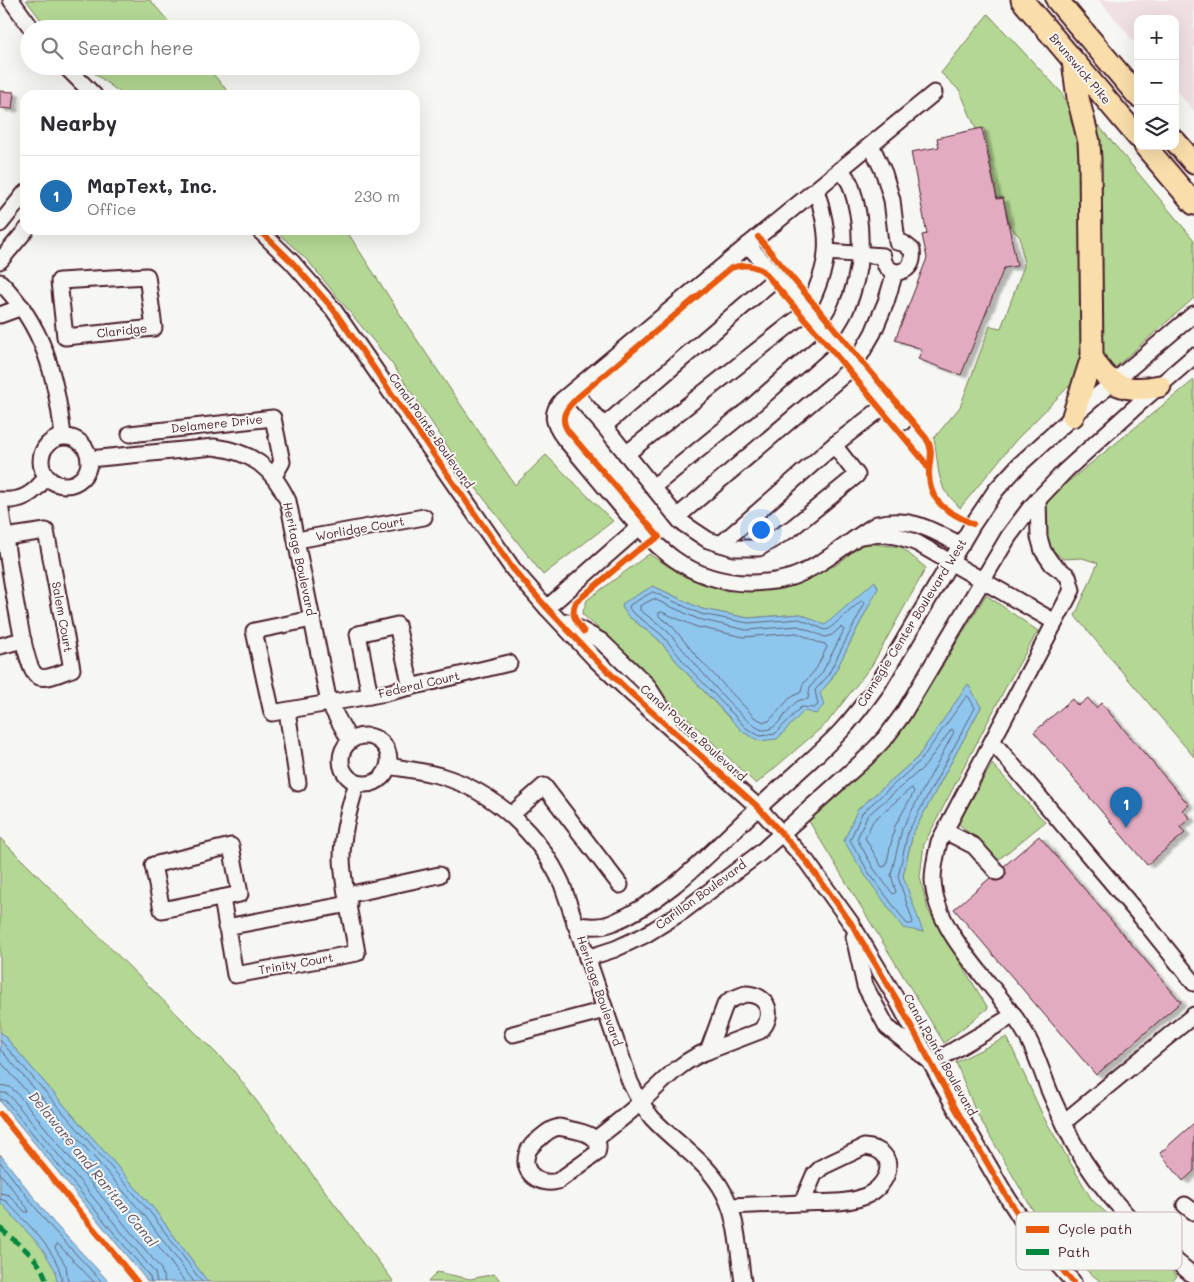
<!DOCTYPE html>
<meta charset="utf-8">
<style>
:root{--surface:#fff;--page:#f7f7f7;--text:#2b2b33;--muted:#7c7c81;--line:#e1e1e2;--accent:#1f6fb2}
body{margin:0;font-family:Mali,sans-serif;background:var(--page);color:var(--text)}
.controls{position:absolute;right:15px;top:15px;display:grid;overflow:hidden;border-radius:10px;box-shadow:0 5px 20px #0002}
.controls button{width:45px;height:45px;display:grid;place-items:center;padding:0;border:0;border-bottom:1px solid var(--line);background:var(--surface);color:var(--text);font:25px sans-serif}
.you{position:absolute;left:760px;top:529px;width:18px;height:18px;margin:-12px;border:4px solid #fff;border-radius:50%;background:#1a73e8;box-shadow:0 0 0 8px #1a73e833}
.badge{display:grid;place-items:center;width:32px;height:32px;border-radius:50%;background:var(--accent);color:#fff;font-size:16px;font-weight:700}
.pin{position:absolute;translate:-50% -41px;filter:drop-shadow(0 1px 2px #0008)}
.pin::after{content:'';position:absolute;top:26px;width:18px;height:15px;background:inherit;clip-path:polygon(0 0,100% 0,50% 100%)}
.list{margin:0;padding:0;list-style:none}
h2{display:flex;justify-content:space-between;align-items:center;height:65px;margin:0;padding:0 20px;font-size:21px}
h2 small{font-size:16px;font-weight:400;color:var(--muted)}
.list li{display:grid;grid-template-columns:32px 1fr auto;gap:15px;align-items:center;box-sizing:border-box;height:80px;padding:0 20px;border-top:1px solid var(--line)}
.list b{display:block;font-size:19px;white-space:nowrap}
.list p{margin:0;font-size:16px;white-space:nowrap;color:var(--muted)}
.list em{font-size:16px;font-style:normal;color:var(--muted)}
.icon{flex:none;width:28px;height:28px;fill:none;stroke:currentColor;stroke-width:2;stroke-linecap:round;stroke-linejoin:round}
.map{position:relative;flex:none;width:1194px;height:1282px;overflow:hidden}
.search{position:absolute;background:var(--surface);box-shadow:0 5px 20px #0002;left:20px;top:20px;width:400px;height:55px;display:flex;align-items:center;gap:12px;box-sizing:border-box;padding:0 18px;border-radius:28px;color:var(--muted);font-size:19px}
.panel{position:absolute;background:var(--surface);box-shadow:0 5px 20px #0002;left:20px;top:90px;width:400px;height:145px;border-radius:15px}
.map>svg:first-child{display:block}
.built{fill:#f0e0e3}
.green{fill:#b3d893;stroke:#7e7c5f;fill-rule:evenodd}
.water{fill:#8ec6ed;stroke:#73839f}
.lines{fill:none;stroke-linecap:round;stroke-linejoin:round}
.shore{stroke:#656279;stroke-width:1}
.building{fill:#e2abc1;stroke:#4a1f2b;filter:url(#shadow)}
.minor-casing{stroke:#4a1f2b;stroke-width:19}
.highway-casing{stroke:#4a1f2b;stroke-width:25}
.minor{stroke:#f6f6f2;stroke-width:15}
.highway{stroke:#f9deab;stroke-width:21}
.quiet{stroke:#00873e;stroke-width:5;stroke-dasharray:10 5;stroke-linecap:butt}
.cycleway-casing{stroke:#f6f6f2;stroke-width:9}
.cycleway{stroke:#e8590c;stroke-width:6}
.labels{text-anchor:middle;stroke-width:4;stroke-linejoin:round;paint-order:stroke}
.street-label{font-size:12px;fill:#4a1f2b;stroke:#f6f6f2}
.water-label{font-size:14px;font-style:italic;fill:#5e5165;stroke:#f6f6f2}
.key{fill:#f6f6f2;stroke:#c2b6b6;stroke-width:1}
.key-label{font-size:14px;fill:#4a1f2b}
</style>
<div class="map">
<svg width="1194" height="1282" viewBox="0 0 1194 1282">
<defs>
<filter id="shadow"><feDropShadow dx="5.5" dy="3" stdDeviation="1" flood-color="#0004"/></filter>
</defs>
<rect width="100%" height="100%" fill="#f6f6f2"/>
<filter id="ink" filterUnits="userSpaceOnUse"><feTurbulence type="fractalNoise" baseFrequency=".02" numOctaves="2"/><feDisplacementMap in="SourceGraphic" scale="10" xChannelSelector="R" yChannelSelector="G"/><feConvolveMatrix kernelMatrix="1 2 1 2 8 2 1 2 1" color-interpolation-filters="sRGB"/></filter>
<g filter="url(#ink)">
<polygon class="built" points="1099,0 1194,0 1194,111 1175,89 1175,19 1138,19 1138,46"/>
<g class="green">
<polygon points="26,0 150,0 175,29 48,29"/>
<polygon points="988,14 1062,93 1079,136 1082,352 1075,380 1016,440 960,508 944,490 939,474 934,438 960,407 990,326 1001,328 1024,266 1020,237 1010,227 1003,197 997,198 984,128 976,129 960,91 941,73"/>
<polygon points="85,66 206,66 231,95 123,95"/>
<polygon points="1098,125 1194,240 1194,298 1111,371 1101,359"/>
<polygon points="275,230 346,230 407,325 515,485 546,455 613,521 543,575 475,487 393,365 308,261"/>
<polygon points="1194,380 1194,757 1075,616 1098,563 1082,558 1063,559 1051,549 1045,532 1043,502"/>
<path d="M864,543l37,4 25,21 -54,97 -45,58 -71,61 -93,-89 -22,-29 -59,-52 5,-14 62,-46 36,23 39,14 55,-3 57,-23zM875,582l3,6 -47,92 -54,59 -48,-21 -45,-48 -26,-31 -30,-23 -5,-9 30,-21 49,23 46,9 53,-4 24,12z"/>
<path d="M986,595l52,36 -29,50 -85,163 -4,33 8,33 60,98 -44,35 -137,-225 65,-58 44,-51zM968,685l13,22 -68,126 -10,43 19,56 -65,-122 60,-52z"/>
<polygon points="992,764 1045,822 998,860 958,823"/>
<polygon points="0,838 233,1070 394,1282 208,1282 154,1209 0,1031"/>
<polygon points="1007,1037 1043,1116 1092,1200 1177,1276 1172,1282 1101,1282 1050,1240 975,1110 956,1062"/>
<polygon points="0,1172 94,1282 0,1282"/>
<polygon points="437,1272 470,1279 495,1274 501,1282 428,1282"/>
</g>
<g class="water">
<polygon points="875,581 878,588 831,680 820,693 824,705 816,714 804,711 777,739 759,741 743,732 684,670 658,639 628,616 622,607 623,603 653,586 702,609 748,618 801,614 825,625"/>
<polygon points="968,684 981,707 913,833 903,876 923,932 903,928 865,875 844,841 857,810 917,758"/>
<polygon points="0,1031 154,1209 208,1282 148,1282 0,1101"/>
<polygon points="0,1154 53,1222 109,1282 57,1282 55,1270 42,1248 0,1202"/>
</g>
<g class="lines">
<g class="shore">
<polygon points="653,592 701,614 748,623 800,619 825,630 829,629 861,601 863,601 865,603 827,677 815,690 818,705 814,708 801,707 775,734 760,736 746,728 733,714 688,667 662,635 632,612 629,608 630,605"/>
<path d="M654,599l44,20 48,11 52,-4 27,11 7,-2 9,-8 3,3 -22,43 -12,14 -2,12c-3,1 -7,0 -10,2 -12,7 -19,30 -35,29 -18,-2 -80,-82 -96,-99 -8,-8 -19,-14 -27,-21v-4z"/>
<polygon points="662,612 697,627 744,637 797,633 817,642 825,644 827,647 816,669 803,684 801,692 790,698 769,721 764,722 754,717 743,705 698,658 672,626 659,616 659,613"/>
<polygon points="967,696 969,697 975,708 908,832 898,877 913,922 912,924 907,924 869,873 850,840 862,813 920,761"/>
<polygon points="952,729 954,732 902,829 891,875 896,892 893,894 874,869 857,839 867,816 925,766"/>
<polygon points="912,788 914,792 895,826 886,866 882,867 865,838 873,821"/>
<polyline points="0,1040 150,1212 202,1282"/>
<polyline points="0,1049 145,1216 194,1282"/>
<polyline points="0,1061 140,1221 185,1282"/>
<polyline points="0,1085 10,1087 17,1093 161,1269 165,1282"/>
<polyline points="0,1093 6,1093 11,1097 155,1273 157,1282"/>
<polyline points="0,1099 6,1101 150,1277 151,1282"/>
<polyline points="0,1162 49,1225 102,1282"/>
<polyline points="0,1173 28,1209 28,1212 25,1212 9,1195 0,1193"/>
<path d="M0,1199l6,2c19,21 54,51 56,81"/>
<polyline points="68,1282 66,1266 55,1248 57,1244 59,1245 94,1282"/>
</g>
</g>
<g class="building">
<polygon points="0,91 14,92 12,109 0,108"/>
<polygon points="982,128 997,199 1003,198 1017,266 1004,268 961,375 918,359 922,349 895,340 927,258 922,235 927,234 911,152 939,147 937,138"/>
<polygon points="1088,698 1096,708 1101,703 1189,805 1182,810 1190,818 1180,827 1185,833 1147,865 1034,732 1072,699 1078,706"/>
<polygon points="1039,836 1181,1002 1096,1075 954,909 990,878 994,881 1003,879 1006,874 1004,866"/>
<polygon points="1194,1123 1194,1171 1183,1181 1160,1153"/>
</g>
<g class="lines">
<g class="minor-casing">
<g id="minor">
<polyline points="11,0 32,29"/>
<polyline points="65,66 94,95"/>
<path d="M934,93l-186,152 -186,155c-12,14 -9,23 2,38 17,20 34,41 51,61 38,46 73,85 137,84 15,-1 31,-2 45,-8 29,-12 53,-35 80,-51 34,-8 54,6 84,21"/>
<polyline points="0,224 25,193"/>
<polyline points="259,230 292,262 333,309 513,569 547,608 595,659 633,695 758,807 807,862 851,923 897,1000 953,1104 1004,1192 1031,1234 1073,1282"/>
<polyline points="748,245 903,422"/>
<path d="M827,252l56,4c0,8 4,13 12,16"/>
<polyline points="0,261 26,230"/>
<polygon points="147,276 154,328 65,337 59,281"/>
<path d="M0,282c44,44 56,94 63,154"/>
<polyline points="0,315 22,307"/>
<polyline points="573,391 604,426 681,522 708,540 734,548 759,548 792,528 857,475 834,445 887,404"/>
<polyline points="604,426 776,278"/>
<polyline points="130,434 273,418 282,462 274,476"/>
<circle cx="65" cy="461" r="24"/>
<path d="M626,454l180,-142c9,-18 19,-41 20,-60 2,-19 -4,-45 -10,-62"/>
<path d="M89,459l125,-12c38,5 58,20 74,54l41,202 21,38"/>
<path d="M653,487l97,-79 79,-70c5,-9 12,-18 16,-27 18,-38 20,-85 6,-125 -2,-6 -7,-11 -10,-16"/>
<path d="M1038,499l1,38 4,14 9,13 16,12 4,14 -133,252c-3,13 -6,25 -6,38 2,55 64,105 91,151 11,18 17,39 25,59 7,17 16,35 24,52 29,54 74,96 121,134"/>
<path d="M0,500c21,2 34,-6 46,-23"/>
<path d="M0,504c4,25 22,161 36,171 8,7 26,-3 36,-6l-26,-138 -41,6"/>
<path d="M677,517l177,-151 19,-33 13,-31 9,-30c13,0 19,-8 17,-22l-9,-7 -6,-1 -5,-42 -8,-27 -13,-28"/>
<path d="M862,536c20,-4 36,-1 55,7l138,79"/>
<polyline points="297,540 424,517"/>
<polyline points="721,544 834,445"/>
<polyline points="547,608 638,528"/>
<polyline points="312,619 254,631 272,713 386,693 509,663"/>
<polyline points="567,622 601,641 647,685 669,720"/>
<polyline points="0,646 23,640"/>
<polyline points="370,696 358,634 397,625 411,687"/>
<polyline points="287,711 298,783"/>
<circle cx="365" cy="760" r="24"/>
<polyline points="993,742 1141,917 1194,983"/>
<path d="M388,766c18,3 36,5 53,10 54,16 98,58 121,108l68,198c6,13 13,25 22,36 21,23 51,41 68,68 18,28 18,64 23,96"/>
<polyline points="511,815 544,786 620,885"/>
<polyline points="945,831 974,846 997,872"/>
<polygon points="231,846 240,894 162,910 153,865"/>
<polyline points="347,895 439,875"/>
<path d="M222,898l13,77 122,-22c-5,-31 -14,-63 -15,-95 0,-25 7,-50 15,-75"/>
<path d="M575,924c13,3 25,4 37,-1 60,-25 98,-72 145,-114 28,-26 57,-50 83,-77 14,-15 26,-31 38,-48l95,-160 23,-34 23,-25 54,-49 121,-102"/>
<polyline points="226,927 349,904"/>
<polyline points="854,937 865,986 887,1027 932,1063 1014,1015"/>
<polyline points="587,958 615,949 645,935 682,912 760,853 866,758 886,737 903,714 1009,536 1030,508 1065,471 1143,400 1194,356"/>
<path d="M745,994c23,0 31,21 15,37l-52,20 17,-46 5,-5z"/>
<polyline points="513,1034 605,1010"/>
<polyline points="1064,1122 1194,1015"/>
<path d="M559,1127c15,4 45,5 38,26l-39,28c-17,5 -37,-7 -31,-27 2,-7 7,-11 12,-15 7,-6 11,-10 20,-12z"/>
<path d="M596,1139c15,-12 31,-24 45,-37 22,-20 39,-41 67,-51"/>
<path d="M864,1147c36,2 28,39 -1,50 -18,7 -41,5 -61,6l12,-28 8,-8z"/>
<polyline points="1185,1205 1194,1212"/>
<polyline points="730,1206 802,1203"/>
</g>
</g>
<g class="highway-casing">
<g id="highway">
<polyline points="1022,0 1138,137"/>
<polyline points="1057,0 1138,96"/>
<polyline points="1175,141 1194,163"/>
<polyline points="1145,146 1194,204"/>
<path d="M1092,357c16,30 35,36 68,29"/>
<polyline points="1073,416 1092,357 1090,160 1089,142 1078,98 1073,61"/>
</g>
</g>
<use href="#minor" class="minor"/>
<use href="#highway" class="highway"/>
<path class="quiet" d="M0,1228c16,15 43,31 46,54"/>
<g class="cycleway-casing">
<g id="cycleway">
<polyline points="259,230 292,262 333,309 513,569 547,608 595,659 633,695 758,807 807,862 851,923 897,1000 953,1104 1004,1192 1031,1234 1073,1282"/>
<path d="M758,237l168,201c8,12 4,20 3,33 -1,32 19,41 44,53"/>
<path d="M584,632c-8,-11 -14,-17 -8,-30l62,-52 21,-13 -91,-106c-10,-15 0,-24 10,-34l153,-129c11,-4 21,-4 32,3l62,71 98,118 6,10"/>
<polyline points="0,1114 137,1282"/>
</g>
</g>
<use href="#cycleway" class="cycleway"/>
</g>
</g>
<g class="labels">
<g class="street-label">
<text transform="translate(1080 69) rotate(50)" y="4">Brunswick Pike</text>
<text transform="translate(122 331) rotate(-6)" y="4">Claridge</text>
<text transform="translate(217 424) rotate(-6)" y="4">Delamere Drive</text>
<text transform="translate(431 431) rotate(55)" y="4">Canal Pointe Boulevard</text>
<text transform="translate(360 529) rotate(-10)" y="4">Worlidge Court</text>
<text transform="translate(299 559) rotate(78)" y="4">Heritage Boulevard</text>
<text transform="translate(62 617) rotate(80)" y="4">Salem Court</text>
<text transform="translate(912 623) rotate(-58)" y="4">Carnegie Center Boulevard West</text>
<text transform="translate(419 685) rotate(-13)" y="4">Federal Court</text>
<text transform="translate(693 733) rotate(42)" y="4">Canal Pointe Boulevard</text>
<text transform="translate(701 895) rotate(-36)" y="4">Carillon Boulevard</text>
<text transform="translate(296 964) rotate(-10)" y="4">Trinity Court</text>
<text transform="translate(599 991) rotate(71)" y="4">Heritage Boulevard</text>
<text transform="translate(940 1055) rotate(61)" y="4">Canal Pointe Boulevard</text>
</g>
<g class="water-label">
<text transform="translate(93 1169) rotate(51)" y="5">Delaware and Raritan Canal</text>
</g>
</g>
<rect x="1016" y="1212" width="166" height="58" rx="8" class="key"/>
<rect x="1026" y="1226" width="23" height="7" fill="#e8590c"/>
<rect x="1026" y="1249" width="23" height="6" fill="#00873e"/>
<g class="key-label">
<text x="1058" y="1234">Cycle path</text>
<text x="1058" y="1257">Path</text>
</g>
</svg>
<div class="controls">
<button>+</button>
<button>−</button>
<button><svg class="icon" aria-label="layers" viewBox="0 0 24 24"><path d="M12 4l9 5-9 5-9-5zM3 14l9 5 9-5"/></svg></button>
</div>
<div class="you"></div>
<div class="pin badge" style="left:1126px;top:828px">1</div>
<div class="search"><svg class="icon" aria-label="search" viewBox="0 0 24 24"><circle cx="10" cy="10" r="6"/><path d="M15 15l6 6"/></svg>Search here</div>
<section class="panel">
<h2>Nearby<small></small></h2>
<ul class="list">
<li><span class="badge">1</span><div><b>MapText, Inc.</b><p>Office</p></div><em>230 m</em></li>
</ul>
</section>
</div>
